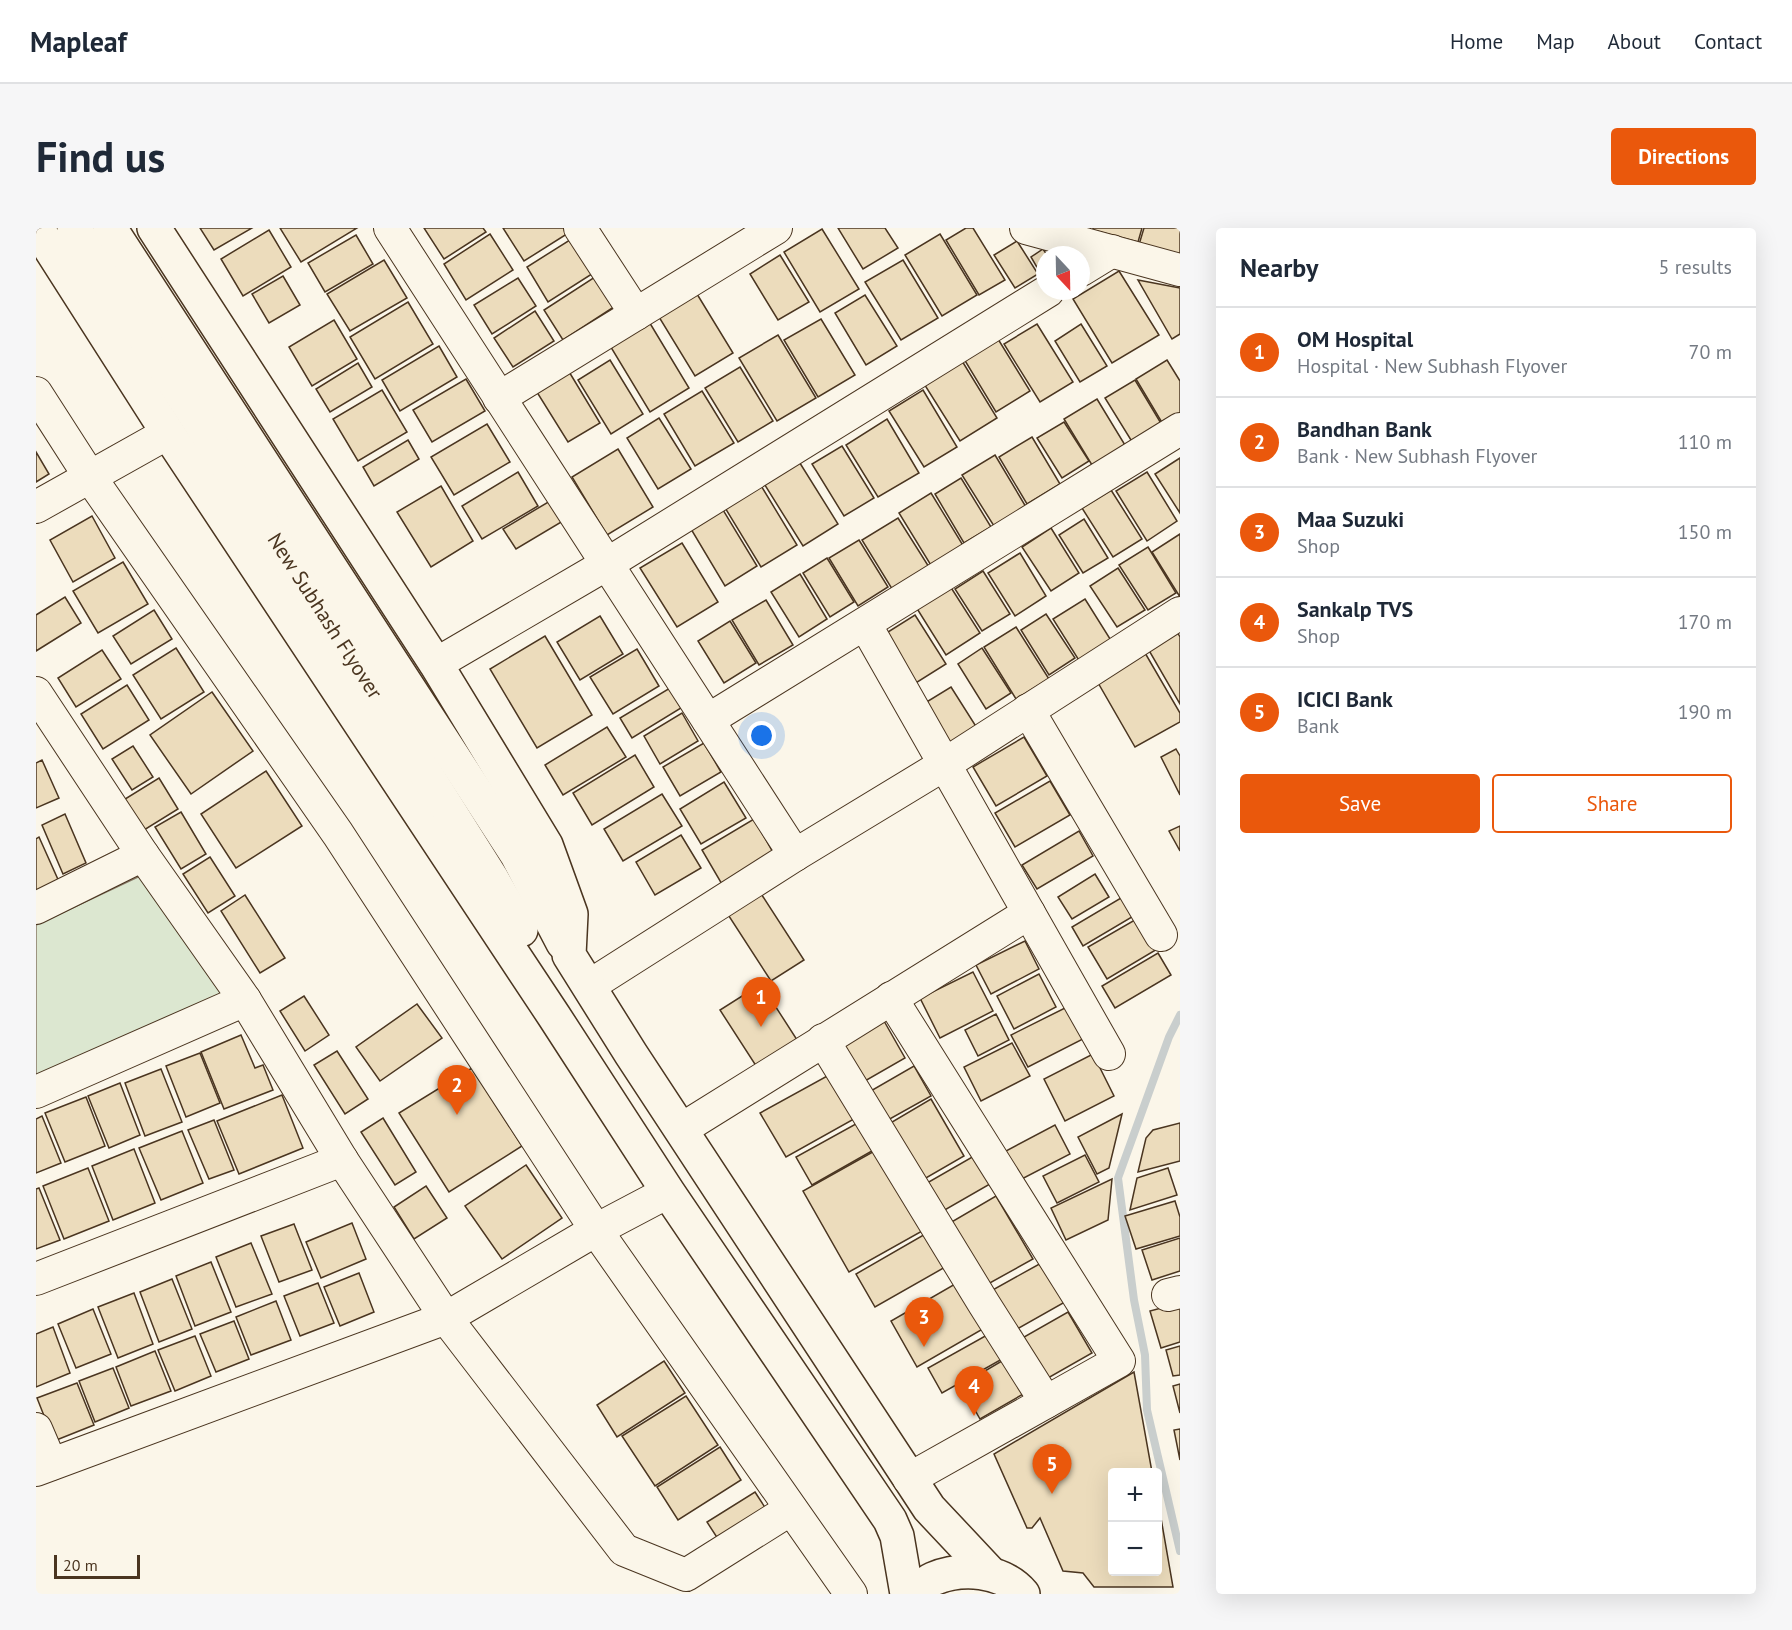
<!DOCTYPE html>
<meta charset="utf-8">
<style>
:root{--surface:#fff;--page:#f6f6f7;--text:#1f2937;--muted:#747a83;--line:#e0e1e3;--accent:#ea580c}
body{margin:0;font-family:"PT Sans",sans-serif;background:var(--page);color:var(--text)}
.controls{position:absolute;right:18px;bottom:18px;display:grid;overflow:hidden;border-radius:6px;box-shadow:0 6px 24px #0002}
.controls button{width:54px;height:54px;display:grid;place-items:center;padding:0;border:0;border-bottom:2px solid var(--line);background:var(--surface);color:var(--text);font:30px sans-serif}
.compass{position:absolute;left:1000px;top:18px;width:54px;height:54px;border-radius:50%;background:var(--surface);box-shadow:0 6px 24px #0002;rotate:158deg}
.scale{position:absolute;left:18px;bottom:15px;width:86px;box-sizing:border-box;padding-left:6px;border:3px solid #4a3520;border-top:0;font-size:16px;line-height:21px;white-space:nowrap;color:#4a3520;-webkit-text-stroke:4px #fbf6e9;paint-order:stroke}
.you{position:absolute;left:726px;top:508px;width:21px;height:21px;margin:-15px;border:4px solid #fff;border-radius:50%;background:#1a73e8;box-shadow:0 0 0 9px #1a73e833}
.badge{display:grid;place-items:center;width:39px;height:39px;border-radius:50%;background:var(--accent);color:#fff;font-size:20px;font-weight:700}
.pin{position:absolute;translate:-50% -50px;filter:drop-shadow(0 2px 3px #0008)}
.pin::after{content:'';position:absolute;top:32px;width:21px;height:18px;background:inherit;clip-path:polygon(0 0,100% 0,50% 100%)}
.list{margin:0;padding:0;list-style:none}
h2{display:flex;justify-content:space-between;align-items:center;height:78px;margin:0;padding:0 24px;font-size:26px}
h2 small{font-size:20px;font-weight:400;color:var(--muted)}
.list li{display:grid;grid-template-columns:39px 1fr auto;gap:18px;align-items:center;box-sizing:border-box;height:90px;padding:0 24px;border-top:2px solid var(--line)}
.list b{display:block;font-size:22px;white-space:nowrap}
.list p{margin:0;font-size:20px;white-space:nowrap;color:var(--muted)}
.list em{font-size:20px;font-style:normal;color:var(--muted)}
.actions{display:flex;gap:12px;padding:18px 24px}
.actions a{flex:1;padding:14px 0;border:2px solid var(--accent);border-radius:6px;text-align:center;font-size:21px;color:var(--accent)}
.actions .main{background:var(--accent);color:#fff}
.map{position:relative;flex:none;width:1144px;height:1366px;overflow:hidden;border-radius:6px}
header{display:flex;align-items:center;gap:36px;box-sizing:border-box;height:84px;padding:0 30px;background:var(--surface);border-bottom:2px solid var(--line)}
header strong{font-size:28px}
nav{display:flex;gap:33px;margin-inline-start:auto;font-size:21px}
.intro{display:flex;align-items:center;justify-content:space-between;box-sizing:border-box;height:144px;padding:0 36px}
h1{margin:0;font-size:42px}
.button{padding:15px 27px;border-radius:6px;background:var(--accent);color:#fff;font-size:21px;font-weight:700}
main{display:flex;gap:36px;padding:0 36px}
aside{flex:1;background:var(--surface);border-radius:6px;box-shadow:0 6px 24px #0002}
.map>svg:first-child{display:block}
.green{fill:#dce7d0;stroke:#887966;stroke-width:1.5}
.lines{fill:none;stroke-linecap:round;stroke-linejoin:round}
.stream{stroke:#c9cecd;stroke-width:8}
.building{fill:#ecdcbc;stroke:#4a3520;stroke-width:1.5}
.minor-casing{stroke:#4a3520;stroke-width:34}
.major-casing{stroke:#4a3520;stroke-width:36}
.minor{stroke:#fbf6e9;stroke-width:32}
.major{stroke:#fbf6e9;stroke-width:33}
.labels{text-anchor:middle;stroke-width:4.5;stroke-linejoin:round;paint-order:stroke}
.street-label{font-size:21px;fill:#4a3520;stroke:#fbf6e9}
</style>
<header>
<strong>Mapleaf</strong>
<nav><a>Home</a><a>Map</a><a>About</a><a>Contact</a></nav>
</header>
<div class="intro"><h1>Find us</h1><a class="button">Directions</a></div>
<main>
<div class="map">
<svg width="1144" height="1366" viewBox="0 0 1144 1366">
<rect width="100%" height="100%" fill="#fbf6e9"/>
<polygon class="green" points="104,648 190,765 0,850 0,697"/>
<g class="lines">
<polyline class="stream" points="1144,787 1133,809 1082,950 1098,1072 1109,1127 1111,1182 1144,1323"/>
</g>
<g class="building">
<polygon points="164,0 216,0 178,22"/>
<polygon points="244,0 321,0 265,34"/>
<polygon points="388,0 447,0 450,4 408,31"/>
<polygon points="467,0 531,0 534,4 488,33"/>
<polygon points="802,0 849,0 862,20 827,41"/>
<polygon points="930,0 937,0 969,52 943,67 910,12"/>
<polygon points="1057,0 1106,0 1102,14 1057,2"/>
<polygon points="1108,0 1144,0 1144,31 1102,20"/>
<polygon points="786,1 823,61 784,84 748,24"/>
<polygon points="233,2 255,39 207,68 185,31"/>
<polygon points="454,6 477,42 430,72 408,36"/>
<polygon points="904,6 941,67 906,88 869,27"/>
<polygon points="320,7 337,36 289,64 272,35"/>
<polygon points="537,10 559,44 512,74 491,39"/>
<polygon points="981,13 1002,46 979,60 958,27"/>
<polygon points="1007,21 1011,27 1009,27 1009,46 1006,48 995,29"/>
<polygon points="744,27 773,74 742,92 714,46"/>
<polygon points="348,32 371,70 314,103 291,66"/>
<polygon points="867,32 902,90 865,112 829,54"/>
<polygon points="1083,43 1123,107 1076,135 1037,71"/>
<polygon points="562,47 581,77 527,112 508,82"/>
<polygon points="247,48 264,77 233,95 216,66"/>
<polygon points="482,50 500,78 456,106 438,77"/>
<polygon points="1102,52 1144,60 1144,106 1136,111"/>
<polygon points="661,66 697,125 659,148 623,89"/>
<polygon points="829,67 861,118 830,137 799,85"/>
<polygon points="372,74 397,116 339,151 314,109"/>
<polygon points="499,83 518,113 477,139 458,110"/>
<polygon points="785,91 819,147 782,169 748,112"/>
<polygon points="298,92 321,131 276,158 253,119"/>
<polygon points="612,92 653,160 614,184 573,116"/>
<polygon points="1001,96 1037,154 1004,174 968,116"/>
<polygon points="1045,96 1071,138 1044,154 1019,113"/>
<polygon points="742,107 780,170 741,193 703,130"/>
<polygon points="962,111 994,163 960,184 928,131"/>
<polygon points="403,118 421,149 364,183 346,152"/>
<polygon points="923,128 961,190 924,213 885,151"/>
<polygon points="574,132 607,186 575,206 542,152"/>
<polygon points="1131,132 1144,153 1144,195 1131,203 1100,151"/>
<polygon points="322,135 336,159 294,184 280,161"/>
<polygon points="704,139 737,193 702,214 669,160"/>
<polygon points="532,142 564,195 532,214 499,161"/>
<polygon points="430,151 449,183 396,214 377,182"/>
<polygon points="1099,152 1132,207 1103,225 1069,170"/>
<polygon points="346,162 371,204 322,233 297,191"/>
<polygon points="887,162 921,219 888,239 853,183"/>
<polygon points="666,163 698,215 659,238 628,186"/>
<polygon points="1061,171 1092,222 1059,242 1028,191"/>
<polygon points="623,190 655,241 622,261 591,210"/>
<polygon points="851,191 883,245 842,269 810,217"/>
<polygon points="1028,194 1053,233 1026,250 1001,210"/>
<polygon points="451,196 474,234 418,267 395,229"/>
<polygon points="996,209 1024,256 991,276 963,229"/>
<polygon points="372,212 383,231 338,258 327,239"/>
<polygon points="806,218 838,270 808,288 776,236"/>
<polygon points="582,221 617,279 571,307 536,249"/>
<polygon points="0,224 13,246 0,254"/>
<polygon points="959,227 990,279 958,298 926,247"/>
<polygon points="1144,230 1144,285 1119,246"/>
<polygon points="762,232 802,296 767,318 727,254"/>
<polygon points="482,244 502,278 446,311 426,278"/>
<polygon points="1111,244 1141,293 1111,313 1080,263"/>
<polygon points="925,250 955,299 928,315 899,266"/>
<polygon points="724,256 761,317 725,339 688,278"/>
<polygon points="405,258 437,313 395,339 361,284"/>
<polygon points="1075,262 1106,311 1077,329 1046,280"/>
<polygon points="895,265 928,319 896,339 863,285"/>
<polygon points="514,273 527,293 480,321 467,301"/>
<polygon points="684,277 721,338 689,358 652,296"/>
<polygon points="56,288 79,330 37,354 14,312"/>
<polygon points="862,290 898,347 861,369 826,312"/>
<polygon points="1048,291 1072,330 1047,345 1023,307"/>
<polygon points="1015,300 1043,345 1015,363 986,319"/>
<polygon points="1144,306 1144,369 1116,324"/>
<polygon points="823,312 852,359 822,378 793,330"/>
<polygon points="646,315 682,374 641,399 604,340"/>
<polygon points="1112,319 1140,365 1112,382 1083,337"/>
<polygon points="984,325 1010,368 979,388 952,345"/>
<polygon points="791,330 818,374 794,389 767,345"/>
<polygon points="87,334 112,376 62,405 37,363"/>
<polygon points="1082,340 1109,382 1081,399 1054,358"/>
<polygon points="947,343 974,386 946,403 919,361"/>
<polygon points="764,346 791,391 763,409 735,364"/>
<polygon points="914,358 944,405 910,427 880,379"/>
<polygon points="29,369 45,395 0,423 0,387"/>
<polygon points="1049,371 1076,414 1044,434 1017,391"/>
<polygon points="730,372 757,417 723,437 696,392"/>
<polygon points="118,382 136,411 95,436 77,408"/>
<polygon points="1010,386 1039,430 1013,447 985,402"/>
<polygon points="879,387 910,436 875,458 844,409"/>
<polygon points="564,388 587,426 544,452 521,414"/>
<polygon points="694,393 720,435 688,455 662,413"/>
<polygon points="980,399 1013,451 980,471 948,419"/>
<polygon points="1140,402 1144,409 1144,476 1111,419"/>
<polygon points="509,408 556,487 501,520 454,441"/>
<polygon points="1105,418 1144,485 1144,494 1099,519 1057,446"/>
<polygon points="140,420 168,464 125,491 97,447"/>
<polygon points="946,420 975,465 950,481 922,436"/>
<polygon points="601,421 623,458 577,486 554,449"/>
<polygon points="66,422 85,451 40,479 22,450"/>
<polygon points="91,457 113,492 67,521 45,486"/>
<polygon points="915,459 941,500 910,520 884,478"/>
<polygon points="634,460 645,480 596,510 584,490"/>
<polygon points="176,464 217,523 155,566 114,507"/>
<polygon points="646,485 662,513 624,536 608,508"/>
<polygon points="571,499 590,529 527,567 509,537"/>
<polygon points="988,509 1011,548 960,578 937,539"/>
<polygon points="668,515 685,544 644,568 627,539"/>
<polygon points="97,518 117,549 96,562 76,531"/>
<polygon points="1140,521 1144,528 1144,567 1125,529"/>
<polygon points="599,527 618,559 556,597 537,565"/>
<polygon points="6,532 23,570 0,580 0,535"/>
<polygon points="230,543 266,598 200,640 165,586"/>
<polygon points="123,550 142,581 100,607 81,576"/>
<polygon points="1014,553 1034,587 979,619 959,585"/>
<polygon points="688,554 710,590 665,616 644,581"/>
<polygon points="626,566 646,598 587,633 568,601"/>
<polygon points="145,584 170,626 145,641 119,599"/>
<polygon points="29,586 50,635 27,646 6,597"/>
<polygon points="718,591 739,628 687,658 666,622"/>
<polygon points="1144,598 1144,623 1133,603"/>
<polygon points="1043,603 1057,628 1001,661 986,637"/>
<polygon points="645,607 665,640 619,667 600,634"/>
<polygon points="3,609 24,656 0,667 0,611"/>
<polygon points="174,629 199,668 172,685 147,646"/>
<polygon points="1059,646 1073,669 1036,691 1022,669"/>
<polygon points="722,661 768,732 735,753 689,682"/>
<polygon points="209,667 249,730 224,745 185,683"/>
<polygon points="1090,667 1101,686 1047,718 1036,699"/>
<polygon points="1104,689 1123,720 1071,751 1052,719"/>
<polygon points="989,713 1003,741 955,766 940,737"/>
<polygon points="1122,725 1135,747 1079,780 1066,758"/>
<polygon points="937,744 957,783 904,810 884,770"/>
<polygon points="1003,746 1020,779 978,801 961,768"/>
<polygon points="725,756 765,818 724,844 684,782"/>
<polygon points="268,768 293,807 269,823 244,783"/>
<polygon points="381,776 406,810 344,853 320,819"/>
<polygon points="1031,779 1047,811 992,839 975,807"/>
<polygon points="960,786 973,812 942,828 929,802"/>
<polygon points="848,793 869,830 822,857 801,820"/>
<polygon points="205,807 219,840 227,837 237,862 188,881 165,824"/>
<polygon points="976,815 994,848 945,873 928,839"/>
<polygon points="301,823 332,871 309,886 278,837"/>
<polygon points="164,825 184,875 150,889 130,838"/>
<polygon points="1057,826 1078,868 1029,893 1008,851"/>
<polygon points="878,838 895,868 843,897 826,868"/>
<polygon points="436,840 486,918 413,964 363,885"/>
<polygon points="125,841 146,894 109,908 89,855"/>
<polygon points="793,847 818,891 750,929 724,885"/>
<polygon points="84,855 104,907 73,920 52,868"/>
<polygon points="246,867 267,920 203,946 181,893"/>
<polygon points="50,869 69,918 29,934 9,885"/>
<polygon points="895,871 928,928 883,954 851,897"/>
<polygon points="1086,886 1073,940 1061,946 1042,909"/>
<polygon points="6,888 25,935 0,945 0,891"/>
<polygon points="347,890 380,944 359,957 325,904"/>
<polygon points="178,892 198,942 173,951 152,902"/>
<polygon points="827,892 843,919 776,957 760,929"/>
<polygon points="1144,895 1144,933 1102,944 1110,910 1117,902"/>
<polygon points="1019,897 1034,926 982,953 968,924"/>
<polygon points="146,903 167,955 125,972 103,920"/>
<polygon points="98,921 119,975 77,992 56,938"/>
<polygon points="842,921 888,1002 813,1044 767,963"/>
<polygon points="1049,927 1063,954 1021,975 1007,948"/>
<polygon points="938,928 954,956 907,983 891,955"/>
<polygon points="490,937 526,990 466,1031 429,978"/>
<polygon points="52,940 73,993 28,1011 7,958"/>
<polygon points="1132,940 1141,967 1094,982 1101,950"/>
<polygon points="1076,951 1072,992 1030,1012 1015,980"/>
<polygon points="390,958 411,990 378,1011 358,979"/>
<polygon points="3,960 24,1012 0,1021 0,961"/>
<polygon points="960,968 997,1031 943,1061 907,999"/>
<polygon points="1139,973 1144,989 1144,1008 1100,1021 1089,988"/>
<polygon points="316,995 330,1031 285,1050 270,1014"/>
<polygon points="258,996 276,1042 243,1054 225,1008"/>
<polygon points="891,1005 911,1038 839,1079 820,1046"/>
<polygon points="1144,1010 1144,1043 1116,1052 1106,1022"/>
<polygon points="215,1015 236,1066 200,1079 180,1029"/>
<polygon points="175,1034 195,1084 159,1098 140,1048"/>
<polygon points="1007,1034 1029,1074 976,1104 953,1064"/>
<polygon points="323,1045 338,1084 304,1098 288,1059"/>
<polygon points="136,1051 156,1101 123,1114 104,1064"/>
<polygon points="926,1052 952,1098 881,1139 855,1093"/>
<polygon points="282,1055 298,1095 264,1108 248,1068"/>
<polygon points="98,1065 117,1116 82,1130 62,1079"/>
<polygon points="240,1073 255,1112 215,1127 200,1089"/>
<polygon points="1144,1075 1144,1114 1125,1120 1114,1083"/>
<polygon points="57,1081 75,1126 40,1140 22,1096"/>
<polygon points="1032,1084 1056,1125 1005,1154 981,1113"/>
<polygon points="198,1093 213,1131 180,1144 164,1106"/>
<polygon points="17,1099 34,1145 0,1159 0,1106"/>
<polygon points="960,1102 975,1126 906,1165 892,1140"/>
<polygon points="159,1108 175,1148 139,1163 122,1122"/>
<polygon points="1144,1118 1144,1147 1137,1148 1130,1122"/>
<polygon points="119,1123 135,1163 95,1178 80,1139"/>
<polygon points="976,1127 996,1161 944,1191 925,1157"/>
<polygon points="628,1133 649,1165 581,1209 561,1177"/>
<polygon points="77,1140 93,1180 59,1194 43,1153"/>
<polygon points="1098,1144 1116,1244 1076,1244 1076,1344 1122,1344 1122,1273 1137,1359 1058,1359 1047,1345 1027,1343 1004,1290 996,1300 991,1300 958,1226"/>
<polygon points="41,1155 58,1197 18,1213 1,1170"/>
<polygon points="1144,1156 1144,1185 1137,1158"/>
<polygon points="650,1168 682,1217 619,1258 586,1208"/>
<polygon points="1144,1201 1144,1232 1138,1202"/>
<polygon points="684,1219 705,1252 642,1292 621,1259"/>
<polygon points="719,1264 730,1281 682,1311 671,1294"/>
</g>
<g class="lines">
<g class="minor-casing">
<g id="minor">
<polyline points="354,0 759,627"/>
<polyline points="544,0 600,86"/>
<polyline points="990,0 1144,42"/>
<polyline points="1045,42 1076,23"/>
<polyline points="0,165 54,249 302,606 560,1002 815,1366"/>
<polyline points="463,170 740,0"/>
<polyline points="0,279 132,205"/>
<polyline points="829,396 1073,826"/>
<polyline points="400,436 571,336 1012,63"/>
<polyline points="0,465 107,627 209,772 306,932 410,1090 588,1322 650,1347 755,1281"/>
<polyline points="992,482 1125,707"/>
<polyline points="672,492 1144,201"/>
<polyline points="0,680 107,627"/>
<polyline points="553,758 759,627 909,536 1144,385"/>
<polyline points="855,770 1083,1133 873,1251"/>
<polyline points="787,812 948,1076 1010,1174"/>
<polyline points="0,864 209,772"/>
<polyline points="646,901 993,685"/>
<polyline points="0,1051 306,932"/>
<polyline points="1132,1067 1144,1064"/>
<polyline points="0,1201 15,1236"/>
<polyline points="0,1242 410,1090 560,1002 632,964"/>
</g>
</g>
<g class="major-casing">
<g id="major">
<polyline points="1,0 132,205 518,788 632,964 854,1292 861,1308 871,1366"/>
<path id="s1" d="M38,0l320,495 97,154 30,53"/>
<polyline points="74,0 481,627 527,715"/>
<polyline points="118,0 400,436 510,617 535,686 533,727 595,826 893,1280 955,1346"/>
<path d="M878,1366c6,-5 12,-12 19,-15 28,-12 69,-10 90,15"/>
</g>
</g>
<use href="#minor" class="minor"/>
<use href="#major" class="major"/>
</g>
<g class="labels">
<g class="street-label">
<text dy="7" stroke="none"><textPath href="#s1" startOffset="462">New Subhash Flyover</textPath></text>
</g>
</g>
</svg>
<div class="controls">
<button>+</button>
<button>−</button>
</div>
<svg class="compass" viewBox="-18 -18 36 36"><path d="M0-13l5 13h-10z" fill="#e53935"/><path d="M0 13l5-13h-10z" fill="#747a83"/></svg>
<div class="scale">20 m</div>
<div class="you"></div>
<div class="pin badge" style="left:725px;top:799px">1</div>
<div class="pin badge" style="left:421px;top:887px">2</div>
<div class="pin badge" style="left:888px;top:1119px">3</div>
<div class="pin badge" style="left:938px;top:1188px">4</div>
<div class="pin badge" style="left:1016px;top:1266px">5</div>
</div>
<aside>
<h2>Nearby<small>5 results</small></h2>
<ul class="list">
<li><span class="badge">1</span><div><b>OM Hospital</b><p>Hospital · New Subhash Flyover</p></div><em>70 m</em></li>
<li><span class="badge">2</span><div><b>Bandhan Bank</b><p>Bank · New Subhash Flyover</p></div><em>110 m</em></li>
<li><span class="badge">3</span><div><b>Maa Suzuki</b><p>Shop</p></div><em>150 m</em></li>
<li><span class="badge">4</span><div><b>Sankalp TVS</b><p>Shop</p></div><em>170 m</em></li>
<li><span class="badge">5</span><div><b>ICICI Bank</b><p>Bank</p></div><em>190 m</em></li>
</ul>
<div class="actions"><a class="main">Save</a><a>Share</a></div>
</aside>
</main>
